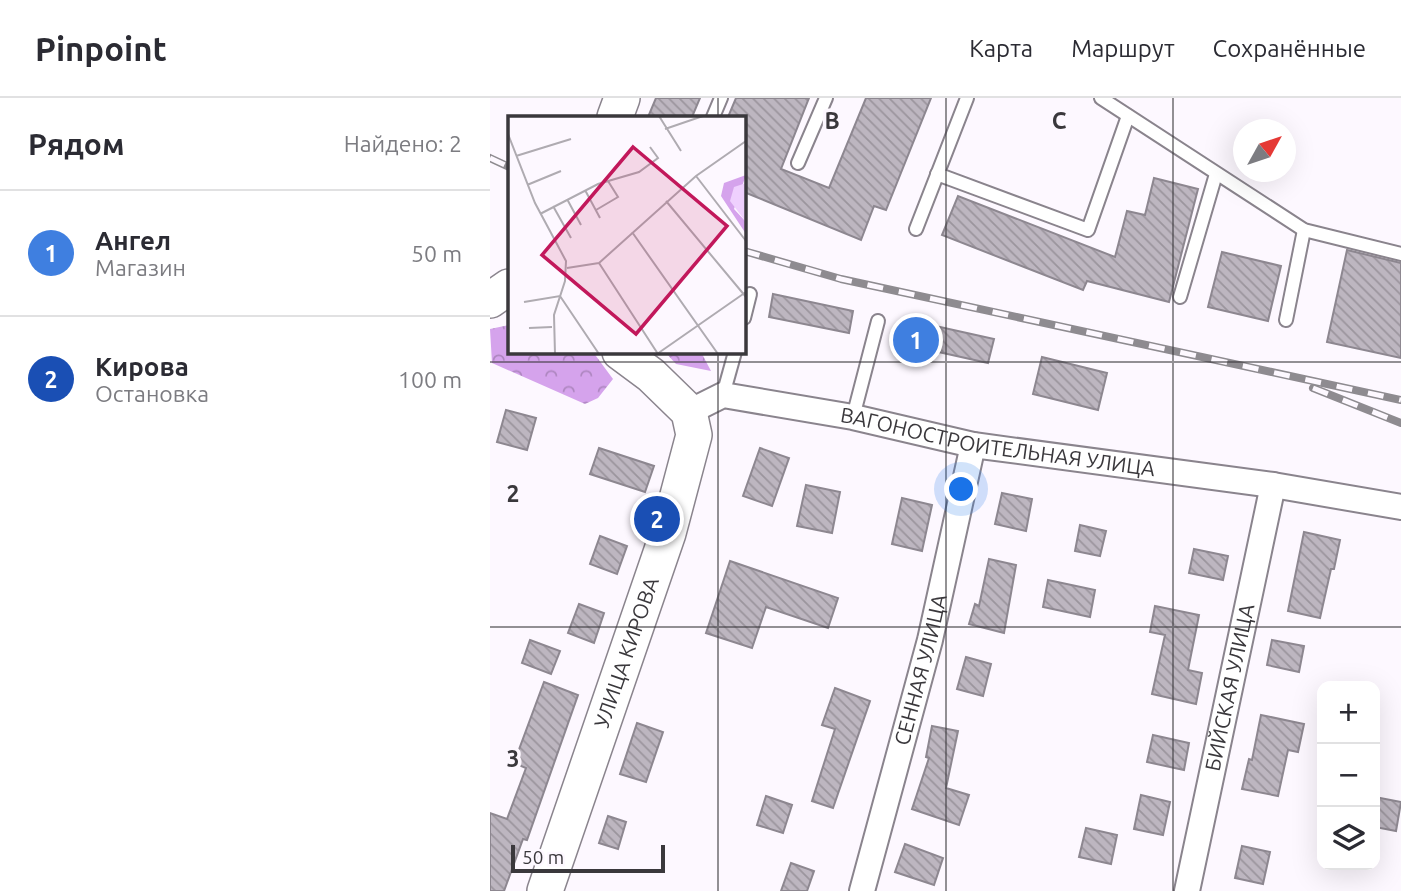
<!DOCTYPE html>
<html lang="ru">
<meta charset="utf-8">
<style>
:root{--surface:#fff;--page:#f2f2f3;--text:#2b2b33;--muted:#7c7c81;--line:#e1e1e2;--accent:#111827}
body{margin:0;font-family:Ubuntu,sans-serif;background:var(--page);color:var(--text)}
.controls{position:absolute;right:21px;bottom:21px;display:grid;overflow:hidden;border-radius:14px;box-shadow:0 7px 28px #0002}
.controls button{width:63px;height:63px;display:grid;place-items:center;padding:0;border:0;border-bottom:2px solid var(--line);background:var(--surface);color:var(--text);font:35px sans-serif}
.compass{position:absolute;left:743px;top:21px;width:63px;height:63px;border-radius:50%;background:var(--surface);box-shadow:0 7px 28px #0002;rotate:50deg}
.scale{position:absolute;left:21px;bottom:18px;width:154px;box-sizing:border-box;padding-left:7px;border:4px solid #3a383c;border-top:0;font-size:19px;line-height:24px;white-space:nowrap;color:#3a383c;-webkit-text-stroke:5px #fdf8ff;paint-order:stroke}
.you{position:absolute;left:472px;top:392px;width:24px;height:24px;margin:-18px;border:5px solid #fff;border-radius:50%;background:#1a73e8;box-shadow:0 0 0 10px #1a73e833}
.badge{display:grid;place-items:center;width:46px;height:46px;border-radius:50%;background:var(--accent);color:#fff;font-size:23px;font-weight:700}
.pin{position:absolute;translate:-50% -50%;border:4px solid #fff;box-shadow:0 2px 7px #0006}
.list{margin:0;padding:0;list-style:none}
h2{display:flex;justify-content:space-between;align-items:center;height:91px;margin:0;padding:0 28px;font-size:30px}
h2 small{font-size:23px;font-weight:400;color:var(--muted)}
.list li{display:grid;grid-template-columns:46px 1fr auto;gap:21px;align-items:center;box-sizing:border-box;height:126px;padding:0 28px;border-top:2px solid var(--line)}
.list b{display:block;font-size:26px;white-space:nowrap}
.list p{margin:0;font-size:23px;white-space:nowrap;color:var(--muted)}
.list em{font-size:23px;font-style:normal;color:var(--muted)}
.icon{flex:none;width:38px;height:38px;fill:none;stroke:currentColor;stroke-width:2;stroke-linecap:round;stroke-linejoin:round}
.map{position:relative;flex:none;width:911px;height:793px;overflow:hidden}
header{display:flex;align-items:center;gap:42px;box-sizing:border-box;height:98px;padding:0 35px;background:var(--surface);border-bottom:2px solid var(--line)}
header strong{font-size:33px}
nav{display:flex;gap:38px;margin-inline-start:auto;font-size:24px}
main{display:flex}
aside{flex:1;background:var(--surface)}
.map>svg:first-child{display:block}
.forest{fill:url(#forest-crowns)}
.building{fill:url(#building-back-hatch);stroke:#8d8790;stroke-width:2}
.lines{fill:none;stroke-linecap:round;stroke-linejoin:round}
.lane-casing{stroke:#8a848d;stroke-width:16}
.street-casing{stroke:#8a848d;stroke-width:28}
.secondary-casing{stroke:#8a848d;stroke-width:38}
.lane{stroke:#fff;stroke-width:12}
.street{stroke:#fff;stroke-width:24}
.secondary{stroke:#fff;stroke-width:35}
.rail-casing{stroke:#8e8b90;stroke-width:8}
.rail{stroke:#fdf8ff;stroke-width:5;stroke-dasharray:16;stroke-linecap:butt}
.grid{fill:none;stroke:#3a383c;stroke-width:2;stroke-opacity:0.55}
.labels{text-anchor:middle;stroke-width:7;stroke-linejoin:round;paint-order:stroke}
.street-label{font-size:21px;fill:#3a383c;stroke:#fdf8ff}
.inset-road{fill:none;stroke:#afabb1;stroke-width:2}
.view{fill:#c2185b;fill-opacity:0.15;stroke:#c2185b;stroke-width:3.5}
.inset-edge{fill:none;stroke:#3a383c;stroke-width:3.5}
.grid-label{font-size:23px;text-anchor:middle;font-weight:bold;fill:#3a383c;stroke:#fdf8ff;stroke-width:7;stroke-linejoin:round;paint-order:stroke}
</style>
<header>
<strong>Pinpoint</strong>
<nav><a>Карта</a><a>Маршрут</a><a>Сохранённые</a></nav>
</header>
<main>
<aside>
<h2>Рядом<small>Найдено: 2</small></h2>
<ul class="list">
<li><span class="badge" style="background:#3f7fe0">1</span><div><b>Ангел</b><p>Магазин</p></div><em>50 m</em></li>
<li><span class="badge" style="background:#1a4fb4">2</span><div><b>Кирова</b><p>Остановка</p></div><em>100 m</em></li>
</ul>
</aside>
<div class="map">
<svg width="911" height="793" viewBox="0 0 911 793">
<defs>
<pattern id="forest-crowns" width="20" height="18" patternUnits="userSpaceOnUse" patternTransform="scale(1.75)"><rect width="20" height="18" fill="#d5a3ec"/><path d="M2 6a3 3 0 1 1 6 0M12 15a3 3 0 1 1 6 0" fill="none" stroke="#ae86c0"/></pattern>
<pattern id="building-back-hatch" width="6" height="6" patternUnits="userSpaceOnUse" patternTransform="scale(1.75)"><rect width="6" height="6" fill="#bdb6c0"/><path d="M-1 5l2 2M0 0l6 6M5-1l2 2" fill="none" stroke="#9b959d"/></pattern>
</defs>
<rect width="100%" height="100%" fill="#fdf8ff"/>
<g class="forest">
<polygon points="19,227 19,254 103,254 123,281 108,300 95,306 2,265 0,231"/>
<polygon points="175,254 211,254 221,273 186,266"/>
</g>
<g class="building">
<polygon points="166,0 210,0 202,19 158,19"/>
<polygon points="246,0 319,0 291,71 339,90 376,0 441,0 396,112 384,108 371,142 254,94 254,19 238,19"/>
<polygon points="664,80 708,91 679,204 597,183 593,192 452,137 468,98 625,159 637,113 655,117"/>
<polygon points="857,152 911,165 911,260 837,244"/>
<polygon points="732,154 791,168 778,223 718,209"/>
<polygon points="283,196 363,213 359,235 279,219"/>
<polygon points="423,223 504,241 498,265 417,247"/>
<polygon points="552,259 617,275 608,312 543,296"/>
<polygon points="16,312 46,320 37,352 7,344"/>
<polygon points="109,350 164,368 155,394 100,376"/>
<polygon points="270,350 299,360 282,408 253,398"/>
<polygon points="316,387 350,394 342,435 307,428"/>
<polygon points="512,395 542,401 536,433 505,426"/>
<polygon points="412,400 442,407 432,453 402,446"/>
<polygon points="590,427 616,433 610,458 585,453"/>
<polygon points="814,434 850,442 844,471 841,471 830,520 798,513"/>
<polygon points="110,438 137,448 127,476 100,466"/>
<polygon points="704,451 738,458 733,482 699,475"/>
<polygon points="499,461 526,467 514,535 479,526 485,506 489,508"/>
<polygon points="240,463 348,500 338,530 276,509 262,550 216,535"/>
<polygon points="558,482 605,492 600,519 553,509"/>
<polygon points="89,506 114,515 104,545 78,535"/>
<polygon points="665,508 709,517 698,572 712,575 706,606 662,596 675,537 660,534"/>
<polygon points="40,542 70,553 61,576 32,565"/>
<polygon points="782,542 814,548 809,574 777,567"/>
<polygon points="476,559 501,566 493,598 467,591"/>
<polygon points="54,584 88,597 37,742 33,741 14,793 0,793 0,715 17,721 36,670 24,665"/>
<polygon points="345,590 380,603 343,710 322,703 345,631 332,627"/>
<polygon points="771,617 814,626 808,654 798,652 788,698 752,691 759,661 762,662"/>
<polygon points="147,625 173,634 156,684 130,676"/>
<polygon points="442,628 468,633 456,690 479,697 469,727 422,711 439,660 436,659"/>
<polygon points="663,637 699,645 694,672 657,664"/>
<polygon points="651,697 680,704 673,737 644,731"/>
<polygon points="276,698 302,707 293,735 267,727"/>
<polygon points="885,699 911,704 906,733 885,729"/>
<polygon points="118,718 136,724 128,751 109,745"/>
<polygon points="596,730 627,737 621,766 589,759"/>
<polygon points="415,746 453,760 444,787 405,774"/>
<polygon points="752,748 780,754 773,786 745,780"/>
<polygon points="301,765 324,773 317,793 291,793"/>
</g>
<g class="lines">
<g class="lane-casing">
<g id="lane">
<polyline points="611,0 814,132 911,156"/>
<polyline points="223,19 231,0"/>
<polyline points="308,65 336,0"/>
<polyline points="447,76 598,132 638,18"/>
<polyline points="426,131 477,0"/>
<polyline points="690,199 726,76"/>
<polyline points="254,220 260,196"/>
<polyline points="796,222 814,132"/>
<polyline points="233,297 245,254"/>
<polyline points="363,319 388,223"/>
</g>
</g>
<g class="street-casing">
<g id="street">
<path id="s1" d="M199,314l34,-17 130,22 120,28 300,40 128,22"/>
<path id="s2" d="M372,793l68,-251 43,-195"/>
<path id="s3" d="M697,793l86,-406"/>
</g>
</g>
<g class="secondary-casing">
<g id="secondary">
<polyline points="125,19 132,0"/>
<polyline points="0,202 19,189"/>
<path id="s4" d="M55,793l123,-358 26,-98 -5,-23 -38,-37 -31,-23"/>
</g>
</g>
<use href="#lane" class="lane"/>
<use href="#street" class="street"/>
<use href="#secondary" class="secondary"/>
<g class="rail-casing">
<g id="rail">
<polyline points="0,60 19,69"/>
<polyline points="254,153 351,181 911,302"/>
<polyline points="823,290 911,325"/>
</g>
</g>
<use href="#rail" class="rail"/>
</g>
<path class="grid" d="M228,0v19M456,0v793M683,0v793M228,254v539M0,264h911M0,529h911"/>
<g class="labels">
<g class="street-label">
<text dy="7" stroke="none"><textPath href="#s1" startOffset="317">ВАГОНОСТРОИТЕЛЬНАЯ УЛИЦА</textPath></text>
<text dy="7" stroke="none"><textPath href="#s4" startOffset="252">УЛИЦА КИРОВА</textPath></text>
<text dy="7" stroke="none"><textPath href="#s2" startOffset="229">СЕННАЯ УЛИЦА</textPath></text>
<text dy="7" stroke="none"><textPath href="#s3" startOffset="208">БИЙСКАЯ УЛИЦА</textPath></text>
</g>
</g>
<g transform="translate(18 18)">
<rect width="238" height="238" fill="#fdf8ff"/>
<path d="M238,59l-12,34 12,13v12l-25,-38 3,-13z" fill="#d5a3ec"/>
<path d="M238,67v39l-16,-21 4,-14z" fill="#efd0fe"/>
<path class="inset-road" d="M151,0l22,35M157,13l38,-13M0,18l27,69 31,58 -1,20 -11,34 1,39M8,40l55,-17M188,60l50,65M19,69l34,-14M77,74l15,28M59,83l14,26M158,85l80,96M45,90l18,32M88,94l22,-13 -10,-16M32,98l58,-30 41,-12 19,-14 -8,-11M124,116l86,122M91,147l97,-87 50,-35M91,147l59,91M59,152l32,-5M16,186l36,-6 39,58M21,212l23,-1M149,238l89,-62"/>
<path class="view" d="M125,31l94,79 -91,108 -94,-79z"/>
<rect width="238" height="238" class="inset-edge"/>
</g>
<g class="grid-label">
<text x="342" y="31">B</text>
<text x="569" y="31">C</text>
<text x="23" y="404">2</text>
<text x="23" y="669">3</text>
</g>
</svg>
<div class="controls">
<button>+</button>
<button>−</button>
<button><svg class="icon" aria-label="layers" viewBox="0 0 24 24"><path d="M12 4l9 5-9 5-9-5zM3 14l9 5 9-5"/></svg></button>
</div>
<svg class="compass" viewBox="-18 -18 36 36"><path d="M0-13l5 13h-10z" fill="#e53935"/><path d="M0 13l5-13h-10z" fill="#7c7c81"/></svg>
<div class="scale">50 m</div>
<div class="you"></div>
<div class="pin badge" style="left:426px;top:242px;background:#3f7fe0">1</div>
<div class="pin badge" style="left:167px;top:421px;background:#1a4fb4">2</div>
</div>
</main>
